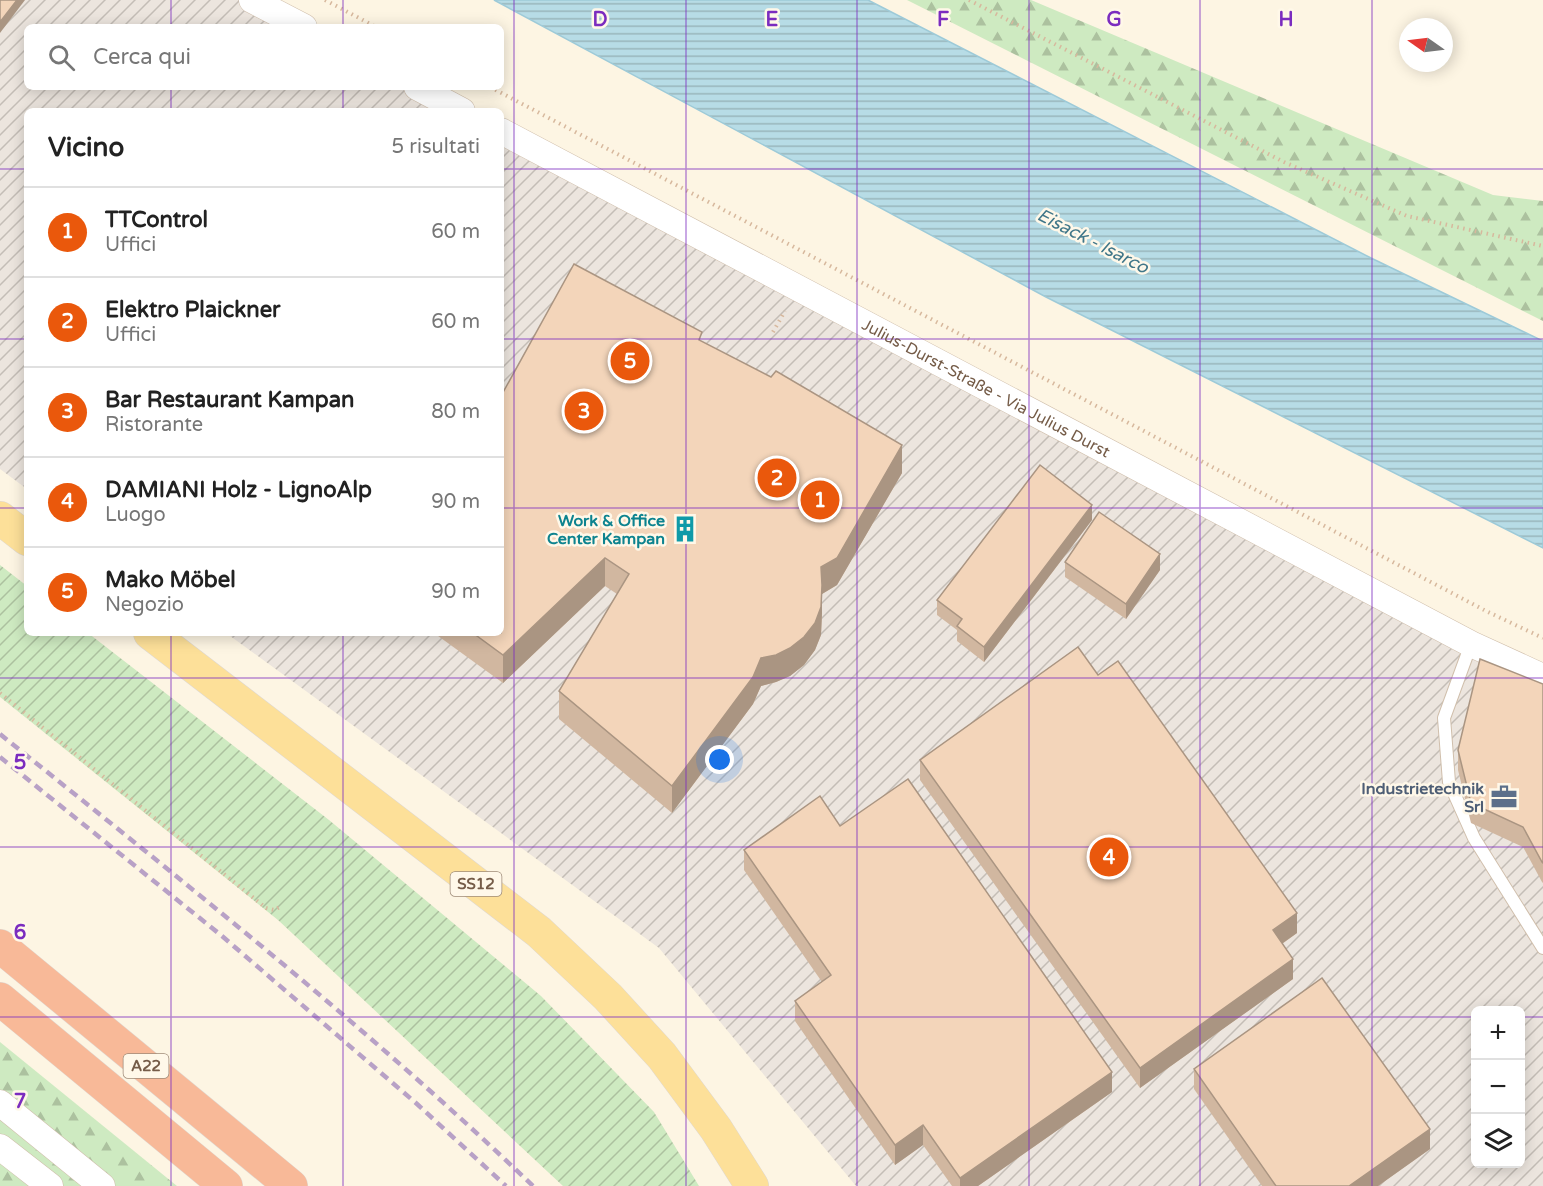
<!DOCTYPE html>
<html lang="it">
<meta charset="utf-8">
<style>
:root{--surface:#fff;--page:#f6f6f6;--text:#222;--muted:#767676;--line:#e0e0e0;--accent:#ea580c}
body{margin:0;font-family:"Varela Round",sans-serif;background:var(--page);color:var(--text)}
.controls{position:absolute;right:18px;bottom:18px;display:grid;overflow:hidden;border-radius:9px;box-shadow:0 3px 15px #0003}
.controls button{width:54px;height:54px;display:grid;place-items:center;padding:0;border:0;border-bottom:2px solid var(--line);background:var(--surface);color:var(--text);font:30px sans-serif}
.compass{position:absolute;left:1399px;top:18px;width:54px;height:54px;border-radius:50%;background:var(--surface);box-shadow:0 3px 15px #0003;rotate:284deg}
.you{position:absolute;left:720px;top:760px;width:21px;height:21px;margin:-15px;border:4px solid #fff;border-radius:50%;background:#1a73e8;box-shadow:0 0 0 9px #1a73e833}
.badge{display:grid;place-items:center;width:39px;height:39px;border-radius:50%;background:var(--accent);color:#fff;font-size:20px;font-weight:700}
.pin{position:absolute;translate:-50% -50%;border:3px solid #fff;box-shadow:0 2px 6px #0006}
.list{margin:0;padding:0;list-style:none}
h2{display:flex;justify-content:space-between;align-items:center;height:78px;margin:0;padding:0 24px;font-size:26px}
h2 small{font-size:20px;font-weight:400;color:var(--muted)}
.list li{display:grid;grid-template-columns:39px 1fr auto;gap:18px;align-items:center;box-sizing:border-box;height:90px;padding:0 24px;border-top:2px solid var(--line)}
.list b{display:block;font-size:22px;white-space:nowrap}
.list p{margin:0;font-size:20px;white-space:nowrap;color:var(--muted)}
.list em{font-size:20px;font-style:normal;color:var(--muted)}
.icon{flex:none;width:33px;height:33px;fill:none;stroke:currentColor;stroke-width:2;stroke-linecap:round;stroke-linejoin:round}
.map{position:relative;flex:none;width:1543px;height:1186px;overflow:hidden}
.search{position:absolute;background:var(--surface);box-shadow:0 3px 15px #0003;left:24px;top:24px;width:480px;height:66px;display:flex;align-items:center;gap:15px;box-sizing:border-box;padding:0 21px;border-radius:9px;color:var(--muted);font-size:22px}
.panel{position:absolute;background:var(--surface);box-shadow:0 3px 15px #0003;left:24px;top:108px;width:480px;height:528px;border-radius:9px}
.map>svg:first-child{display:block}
.industrial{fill:url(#industrial-furrows);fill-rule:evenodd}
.forest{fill:url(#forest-firs)}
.garden{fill:url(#garden-furrows)}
.water{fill:url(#water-rules);stroke:#9dcad8;stroke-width:1.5}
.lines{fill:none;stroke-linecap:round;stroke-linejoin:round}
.service-casing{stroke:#d0bfac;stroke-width:14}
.minor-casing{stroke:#d0bfac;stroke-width:27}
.primary-casing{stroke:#ded8d3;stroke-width:34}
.motorway-casing{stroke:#ded8d3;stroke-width:34}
.path{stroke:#d7b89d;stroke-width:4;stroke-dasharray:1.5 4.5;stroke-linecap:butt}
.service{stroke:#fff;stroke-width:12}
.minor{stroke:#fff;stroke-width:26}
.primary{stroke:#fde099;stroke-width:33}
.motorway{stroke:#f8b998;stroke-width:33}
.rail{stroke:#b8a1c6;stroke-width:4.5;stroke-dasharray:9 6;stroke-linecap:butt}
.wall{fill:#d1b7a0}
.shaded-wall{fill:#aa9582}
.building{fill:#f3d5ba;stroke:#aa9582;stroke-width:1.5}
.grid{fill:none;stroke:#7b2cbf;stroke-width:1.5;stroke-opacity:0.55}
.labels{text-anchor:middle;stroke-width:5;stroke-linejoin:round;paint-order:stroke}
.shield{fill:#fff8e9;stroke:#9e8b78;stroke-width:1.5}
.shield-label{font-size:15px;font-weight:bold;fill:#755c48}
.street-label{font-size:16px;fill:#755c48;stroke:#fff8e9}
.culture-label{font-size:16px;font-weight:bold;fill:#0d838f;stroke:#fff8e9;text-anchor:end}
.service-label{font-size:16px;font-weight:bold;fill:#4e5e75;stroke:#fff8e9;text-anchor:end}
.water-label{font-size:18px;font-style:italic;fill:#417789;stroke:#fff8e9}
.grid-label{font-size:20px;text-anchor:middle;font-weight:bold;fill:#7b2cbf;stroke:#fff8e9;stroke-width:5;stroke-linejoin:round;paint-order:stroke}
</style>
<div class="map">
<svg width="1543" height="1186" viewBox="0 0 1543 1186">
<defs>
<pattern id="industrial-furrows" width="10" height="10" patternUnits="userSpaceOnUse" patternTransform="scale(1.5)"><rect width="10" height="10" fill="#ece5de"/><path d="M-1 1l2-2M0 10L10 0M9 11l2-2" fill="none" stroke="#c4bdb6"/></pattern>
<pattern id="forest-firs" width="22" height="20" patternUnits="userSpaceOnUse" patternTransform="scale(1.5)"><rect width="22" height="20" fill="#ceeac1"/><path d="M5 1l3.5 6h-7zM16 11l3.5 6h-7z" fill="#acc19f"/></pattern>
<pattern id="garden-furrows" width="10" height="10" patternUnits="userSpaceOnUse" patternTransform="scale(1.5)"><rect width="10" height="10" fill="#ceeac1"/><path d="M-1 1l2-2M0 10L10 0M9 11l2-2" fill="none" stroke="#acc19f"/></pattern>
<pattern id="water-rules" width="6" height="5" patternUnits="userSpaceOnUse" patternTransform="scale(1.5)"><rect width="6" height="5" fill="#b7dce6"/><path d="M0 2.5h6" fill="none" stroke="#99b6bc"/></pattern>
</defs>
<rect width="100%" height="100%" fill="#fdf5e3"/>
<g class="industrial">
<polygon points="0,0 253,0 304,27 27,27 27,87 417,87 463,111 27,111 27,489 0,469"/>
<path d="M501,131l1042,541v514h-687l-197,-238 -433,-315h275zM1476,1010h44v154h-44z"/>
</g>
<g class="forest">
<polygon points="907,0 1031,0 1493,195 1543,201 1543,321"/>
<polygon points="0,1042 177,1186 0,1186"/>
</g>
<polygon class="garden" points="0,565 27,586 27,633 88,633 329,820 541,996 654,1112 699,1186 563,1186 278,920 0,697"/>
<polygon class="water" points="494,0 868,0 1371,258 1543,341 1543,548 1046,297"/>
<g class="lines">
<g class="service-casing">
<polyline id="service" points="1471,644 1444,718 1449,782 1474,838 1543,948"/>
</g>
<g class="minor-casing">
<g id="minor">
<polyline points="252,0 304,27"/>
<polyline points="417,87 462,111"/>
<path id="s1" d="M501,131l970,513 72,33"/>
<polyline points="0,1103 102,1186"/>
<polyline points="0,1147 50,1186"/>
</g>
</g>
<g class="primary-casing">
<g id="primary">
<polyline points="0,518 27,539"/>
<polyline points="150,633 539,932 608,997 662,1056 716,1129 752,1186"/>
</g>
</g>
<g class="motorway-casing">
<g id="motorway">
<polyline points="0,946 291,1186"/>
<polyline points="0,999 226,1186"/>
</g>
</g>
<g class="path">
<polyline points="325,0 376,27"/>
<polyline points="969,0 1284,162 1407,216 1543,246"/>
<polyline points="490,87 1486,611 1543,638"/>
<polyline points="773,332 785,311"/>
<polyline points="0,693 266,908 274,910 280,907"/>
</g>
<use href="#service" class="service"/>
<use href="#minor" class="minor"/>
<use href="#primary" class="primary"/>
<use href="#motorway" class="motorway"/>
<g class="rail">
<path d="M0,734c181,146 365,291 533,452"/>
<polyline points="0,757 222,936 417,1104 506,1186"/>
</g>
</g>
<g class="wall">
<polygon points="702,341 902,473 837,585 822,594 822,613 821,635 815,650 804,665 790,676 776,682 761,686 753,704 672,813 559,719 559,691 617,594 605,586 503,683 434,633 501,633"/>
<polygon points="1092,520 984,662 957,641 957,630 937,615 937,600"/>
<polygon points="1065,562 1160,570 1126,619 1065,577"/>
<polygon points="1098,675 1297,933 1282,944 1293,979 1140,1088 920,780 920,760"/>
<polygon points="1543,684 1543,883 1542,882 1523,847 1471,823 1458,770 1458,750"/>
<polygon points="840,826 1112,1092 978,1186 952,1186 923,1145 895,1165 795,1021 795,1001 822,982 744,870 744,850"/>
<polygon points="1194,1069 1430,1149 1378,1186 1262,1186 1194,1089"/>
</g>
<g class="shaded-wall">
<polygon points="17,0 25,0 0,33 0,22"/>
<polygon points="902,445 902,473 837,585 822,594 822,613 821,635 815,650 804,665 790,676 776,682 761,686 753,704 672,813 672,786 761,658"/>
<polygon points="1092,505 1092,520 984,662 984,647"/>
<polygon points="1160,554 1160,570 1126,619 1126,604"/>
<polygon points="605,558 605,586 503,683 503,655"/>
<polygon points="1297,913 1297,933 1273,950 1273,930"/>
<polygon points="1293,959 1293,979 1140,1088 1140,1068"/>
<polygon points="1112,1072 1112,1092 978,1186 960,1186 960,1178"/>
<polygon points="923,1125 923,1145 895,1165 895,1145"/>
<polygon points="1430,1129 1430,1149 1378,1186 1349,1186"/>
</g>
<g class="building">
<polygon points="0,0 17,0 0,22"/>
<polygon points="574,264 702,332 699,340 771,377 776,371 902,445 837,558 821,567 822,585 821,607 815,623 804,637 790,648 776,655 761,658 753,677 672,786 559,691 629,574 605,558 503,655 473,633 501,633 501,396"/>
<polygon points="1040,465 1092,505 984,647 957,626 962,619 937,600"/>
<polygon points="1099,512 1160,554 1126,604 1065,562"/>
<polygon points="1078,647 1098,675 1118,661 1297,913 1273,930 1293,959 1140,1068 920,760"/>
<polygon points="1480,659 1543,684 1543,863 1542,862 1523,827 1471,803 1458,750"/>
<polygon points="908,779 1112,1072 960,1178 923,1125 895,1145 795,1001 831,975 744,850 820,796 840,826"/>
<polygon points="1322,978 1430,1129 1349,1186 1276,1186 1194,1069"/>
</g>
<path class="grid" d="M171,0v27M343,0v27M514,0v1186M686,0v1186M857,0v1186M1029,0v1186M1200,0v1186M1372,0v1186M171,87v24M343,87v24M0,169h27M501,169h1042M0,339h27M501,339h1042M0,508h27M501,508h1042M171,633v553M343,633v553M0,678h1543M0,847h1543M0,1017h1476M1520,1017h23"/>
<defs>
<g id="building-bare" transform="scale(2.07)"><path d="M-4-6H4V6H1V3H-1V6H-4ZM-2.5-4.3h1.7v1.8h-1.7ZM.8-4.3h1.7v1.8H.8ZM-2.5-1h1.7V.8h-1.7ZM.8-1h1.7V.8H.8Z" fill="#0f9aa8" stroke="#fff8e9" stroke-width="2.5" paint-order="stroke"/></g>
<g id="office-bare" transform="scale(2.07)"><path d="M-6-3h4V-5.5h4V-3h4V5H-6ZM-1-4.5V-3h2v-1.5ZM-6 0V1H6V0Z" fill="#5c6f8a" stroke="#fff8e9" stroke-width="2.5" paint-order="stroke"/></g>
</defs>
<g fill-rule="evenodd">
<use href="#building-bare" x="685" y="529"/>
<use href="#office-bare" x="1504" y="797"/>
</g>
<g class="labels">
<g class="shield">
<rect x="450.5" y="872" width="51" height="24" rx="4.5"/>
<rect x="123.5" y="1054" width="45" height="24" rx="4.5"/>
</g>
<g class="shield-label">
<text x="476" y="889">SS12</text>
<text x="146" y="1071">A22</text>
</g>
<g class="street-label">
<text dy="6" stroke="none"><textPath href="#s1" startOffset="549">Julius-Durst-Straße - Via Julius Durst</textPath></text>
</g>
<g class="culture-label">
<text x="665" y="526">Work &amp; Office<tspan x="665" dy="18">Center Kampan</tspan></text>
</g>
<g class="service-label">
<text x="1484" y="794">Industrietechnik<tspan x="1484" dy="18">Srl</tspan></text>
</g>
<g class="water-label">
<text transform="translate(1093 241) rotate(27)" y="6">Eisack - Isarco</text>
</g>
</g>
<g class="grid-label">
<text x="600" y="26">D</text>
<text x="772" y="26">E</text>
<text x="943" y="26">F</text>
<text x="1114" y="26">G</text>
<text x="1286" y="26">H</text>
<text x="20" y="769">5</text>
<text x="20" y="939">6</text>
<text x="20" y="1108">7</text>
</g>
</svg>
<div class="controls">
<button>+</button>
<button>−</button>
<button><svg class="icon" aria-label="layers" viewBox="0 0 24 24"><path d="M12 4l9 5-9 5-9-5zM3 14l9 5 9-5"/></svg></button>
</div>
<svg class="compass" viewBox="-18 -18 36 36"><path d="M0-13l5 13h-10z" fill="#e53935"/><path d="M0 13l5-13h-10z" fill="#767676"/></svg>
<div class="you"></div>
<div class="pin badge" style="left:820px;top:500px">1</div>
<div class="pin badge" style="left:777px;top:478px">2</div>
<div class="pin badge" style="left:584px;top:411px">3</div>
<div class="pin badge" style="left:1109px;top:857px">4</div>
<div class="pin badge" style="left:630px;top:361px">5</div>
<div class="search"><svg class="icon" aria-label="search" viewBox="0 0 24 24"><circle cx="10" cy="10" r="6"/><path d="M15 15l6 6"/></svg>Cerca qui</div>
<section class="panel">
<h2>Vicino<small>5 risultati</small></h2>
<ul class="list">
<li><span class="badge">1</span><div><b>TTControl</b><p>Uffici</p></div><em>60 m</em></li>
<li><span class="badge">2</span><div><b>Elektro Plaickner</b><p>Uffici</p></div><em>60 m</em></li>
<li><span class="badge">3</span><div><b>Bar Restaurant Kampan</b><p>Ristorante</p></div><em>80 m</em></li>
<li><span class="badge">4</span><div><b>DAMIANI Holz - LignoAlp</b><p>Luogo</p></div><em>90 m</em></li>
<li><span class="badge">5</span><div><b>Mako Möbel</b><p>Negozio</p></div><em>90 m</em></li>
</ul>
</section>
</div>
